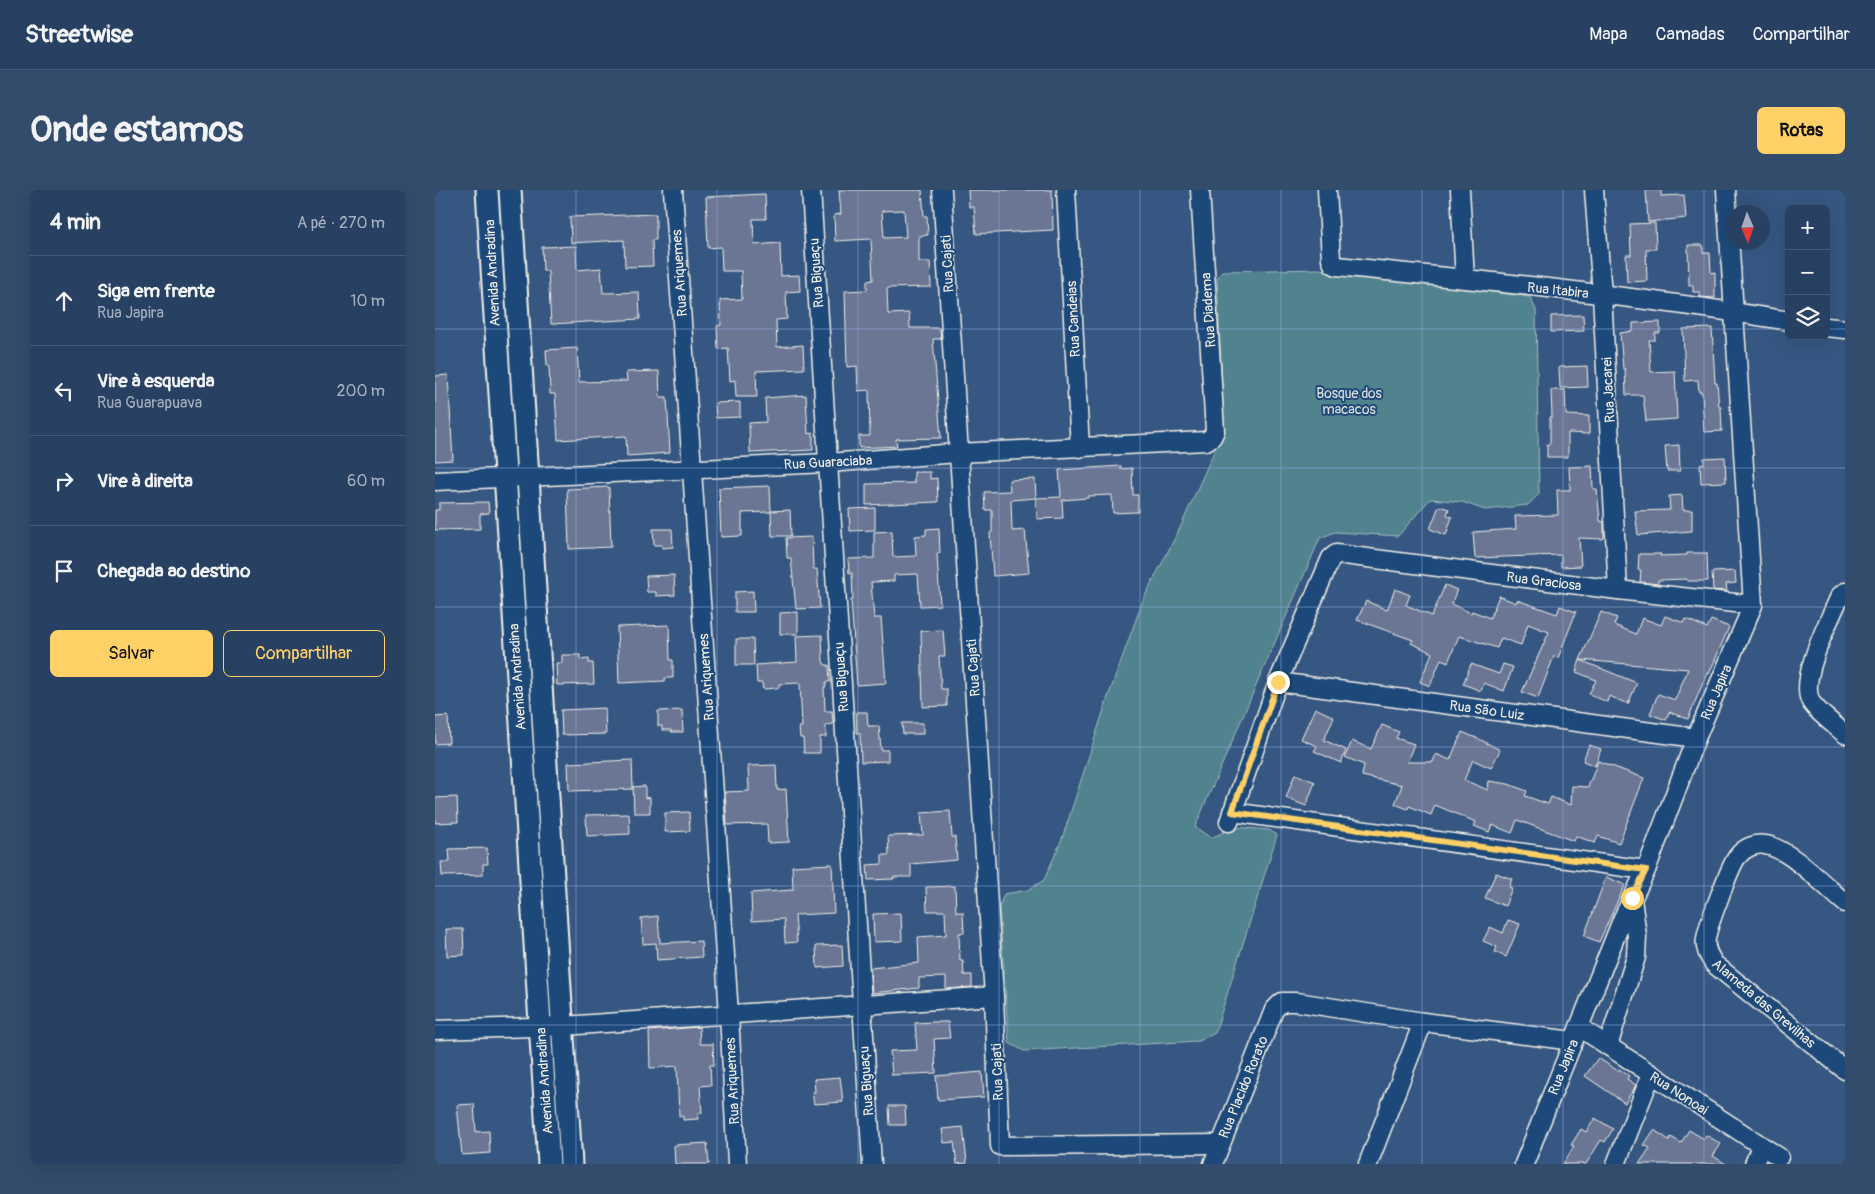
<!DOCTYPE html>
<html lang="pt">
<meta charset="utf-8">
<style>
:root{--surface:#284162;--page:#344c6b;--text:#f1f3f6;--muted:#a5afbe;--line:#445a77;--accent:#ffd166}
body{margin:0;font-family:Pangolin,sans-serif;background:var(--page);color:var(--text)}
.controls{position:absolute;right:15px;top:15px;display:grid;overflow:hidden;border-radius:8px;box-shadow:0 5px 20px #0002}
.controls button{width:45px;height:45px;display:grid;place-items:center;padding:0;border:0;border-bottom:1px solid var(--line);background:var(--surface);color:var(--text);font:25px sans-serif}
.compass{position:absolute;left:1290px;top:15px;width:45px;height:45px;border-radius:50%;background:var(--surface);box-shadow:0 5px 20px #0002;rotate:178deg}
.stop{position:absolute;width:15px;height:15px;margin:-11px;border:4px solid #ffd166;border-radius:50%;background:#fff}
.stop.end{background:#ffd166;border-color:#fff;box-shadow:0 1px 5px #0008}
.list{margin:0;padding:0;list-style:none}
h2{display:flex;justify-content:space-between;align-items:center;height:65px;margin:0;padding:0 20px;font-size:21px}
h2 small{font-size:16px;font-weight:400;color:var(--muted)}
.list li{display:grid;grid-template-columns:32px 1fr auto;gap:15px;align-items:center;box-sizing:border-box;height:90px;padding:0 20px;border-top:1px solid var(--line)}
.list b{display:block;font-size:19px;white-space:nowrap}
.list p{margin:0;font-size:16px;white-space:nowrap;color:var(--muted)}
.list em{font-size:16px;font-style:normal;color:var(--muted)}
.actions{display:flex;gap:10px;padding:15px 20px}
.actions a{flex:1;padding:11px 0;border:1px solid var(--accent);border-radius:8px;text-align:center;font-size:18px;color:var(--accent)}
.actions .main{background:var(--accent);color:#111}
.icon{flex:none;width:28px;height:28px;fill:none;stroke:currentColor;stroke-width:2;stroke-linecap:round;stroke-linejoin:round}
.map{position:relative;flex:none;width:1410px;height:974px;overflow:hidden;border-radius:8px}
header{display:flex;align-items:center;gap:30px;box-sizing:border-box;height:70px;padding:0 25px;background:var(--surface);border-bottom:1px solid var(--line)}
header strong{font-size:24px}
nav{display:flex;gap:28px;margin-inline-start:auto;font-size:18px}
.intro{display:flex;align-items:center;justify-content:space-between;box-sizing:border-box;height:120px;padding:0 30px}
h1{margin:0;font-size:35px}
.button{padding:12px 22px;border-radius:8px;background:var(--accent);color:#111;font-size:18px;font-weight:700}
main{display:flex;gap:30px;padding:0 30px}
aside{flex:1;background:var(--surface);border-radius:8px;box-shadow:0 5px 20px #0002}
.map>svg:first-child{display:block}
.green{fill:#51838f;stroke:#a2babc}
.building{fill:#6b7694;stroke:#f4f1e8;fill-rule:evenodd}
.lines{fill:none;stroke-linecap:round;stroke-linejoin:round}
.minor-casing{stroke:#f4f1e8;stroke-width:21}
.major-casing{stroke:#f4f1e8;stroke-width:25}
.minor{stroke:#1f4a7a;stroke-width:18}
.major{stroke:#1f4a7a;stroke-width:21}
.route{stroke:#ffd166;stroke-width:6}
.grid{fill:none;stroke:#93a8e1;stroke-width:1;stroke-opacity:0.55}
.labels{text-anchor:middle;stroke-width:4;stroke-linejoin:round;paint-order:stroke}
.street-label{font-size:14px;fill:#f4f1e8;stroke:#1f4a7a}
.park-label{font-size:14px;fill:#dce0db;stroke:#1f4a7a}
</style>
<header>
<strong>Streetwise</strong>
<nav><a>Mapa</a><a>Camadas</a><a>Compartilhar</a></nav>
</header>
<div class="intro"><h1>Onde estamos</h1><a class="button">Rotas</a></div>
<main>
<aside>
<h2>4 min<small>A pé · 270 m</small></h2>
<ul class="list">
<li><svg class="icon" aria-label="ahead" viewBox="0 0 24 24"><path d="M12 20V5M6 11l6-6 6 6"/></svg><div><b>Siga em frente</b><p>Rua Japira</p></div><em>10 m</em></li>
<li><svg class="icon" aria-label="left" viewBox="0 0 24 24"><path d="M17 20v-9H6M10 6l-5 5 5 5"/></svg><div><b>Vire à esquerda</b><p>Rua Guarapuava</p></div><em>200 m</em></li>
<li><svg class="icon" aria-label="right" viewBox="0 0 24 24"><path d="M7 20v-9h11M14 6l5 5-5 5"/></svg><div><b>Vire à direita</b></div><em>60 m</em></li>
<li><svg class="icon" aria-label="arrive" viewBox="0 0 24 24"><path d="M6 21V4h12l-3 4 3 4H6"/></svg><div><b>Chegada ao destino</b></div></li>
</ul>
<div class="actions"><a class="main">Salvar</a><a>Compartilhar</a></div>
</aside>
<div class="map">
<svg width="1410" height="974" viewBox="0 0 1410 974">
<rect width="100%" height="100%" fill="#365782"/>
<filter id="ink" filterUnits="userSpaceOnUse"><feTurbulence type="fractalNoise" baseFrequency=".02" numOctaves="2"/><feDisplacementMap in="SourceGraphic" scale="10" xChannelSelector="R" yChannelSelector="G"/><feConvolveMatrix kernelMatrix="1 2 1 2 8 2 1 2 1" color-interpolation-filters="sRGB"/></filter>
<g filter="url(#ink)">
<polygon class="green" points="884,79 1095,107 1101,120 1104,304 1093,315 1050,320 1027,312 995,309 963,346 900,342 885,348 760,637 776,648 799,637 834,640 842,645 780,843 764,851 589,861 574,853 564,717 569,704 593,700 609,690 627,649 673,507 708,410 745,338 789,239 782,88 787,81"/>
<g class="building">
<path d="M404,0h83l2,26h3l1,19 -9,1v26h11l1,25 -44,1 1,26 21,-1 1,15h30l1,11h-8l8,99 -45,1 1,7 -38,2v-12h11l-1,-46 -11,1 -1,-25 -10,1 -2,-76 22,-1v-9l6,-1 -2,-41 -36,2 -1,-26 7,-1zM469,20l2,27 -22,1 -2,-27z"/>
<polygon points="533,0 617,0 618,40 541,44 539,17 534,17"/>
<polygon points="1211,0 1226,0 1226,6 1249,5 1251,28 1213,32"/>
<polygon points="330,4 331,29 318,29 319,55 345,53 346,86 364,85 365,101 351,102 352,129 341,130 342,157 368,155 369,179 321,181 322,207 301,207 300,190 295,191 293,158 283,159 282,136 286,135 285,110 307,109 306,81 287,81 286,57 273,58 271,7"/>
<polygon points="221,24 221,50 217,50 218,76 190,77 189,50 136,53 135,27"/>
<polygon points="1220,33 1221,59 1211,59 1212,91 1192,92 1191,65 1196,65 1195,34"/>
<polygon points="1253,55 1268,55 1268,63 1275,63 1276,83 1280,82 1280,108 1265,107 1265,102 1258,102 1258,95 1254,95"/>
<polygon points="141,56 142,80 166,78 168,103 204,102 205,129 116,134 113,81 108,81 107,57"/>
<polygon points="1148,125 1149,141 1116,142 1116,126"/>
<polygon points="1225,132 1225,143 1220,143 1220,150 1214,150 1216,182 1240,181 1242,229 1211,231 1208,205 1191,205 1190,179 1188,179 1185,143 1198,141 1198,133"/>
<polygon points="1277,138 1280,193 1282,193 1284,217 1286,217 1287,241 1269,242 1267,202 1264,202 1263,190 1250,191 1248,139"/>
<polygon points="142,158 144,192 192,191 191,182 224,181 225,207 232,207 235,263 192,266 191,246 123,250 120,204 115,204 114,175 112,175 111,160"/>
<polygon points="1152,176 1153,197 1125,198 1124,177"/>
<polygon points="13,185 18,270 0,271 0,186"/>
<polygon points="1116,200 1130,200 1131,225 1154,226 1154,244 1133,243 1133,267 1112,267 1112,254 1115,254 1115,227 1117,227"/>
<polygon points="371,205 373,244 378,243 378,260 315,263 314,233 331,232 330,208"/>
<polygon points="305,212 305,227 281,228 280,213"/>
<polygon points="1244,255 1245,281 1232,281 1230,256"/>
<polygon points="1290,267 1291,292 1266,293 1265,274 1269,274 1269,268"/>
<polygon points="686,276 686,279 697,278 698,305 703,305 703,322 678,323 677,305 653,306 653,308 627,310 628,328 602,329 601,308 626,307 624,280"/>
<polygon points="1157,276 1158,299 1162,299 1165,331 1169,332 1169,347 1168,349 1144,348 1146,376 1126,377 1126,365 1040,368 1038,342 1081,339 1080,326 1123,325 1122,300 1135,300 1134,277"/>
<polygon points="479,282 495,282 495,289 502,288 503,312 431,315 431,294 479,293"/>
<polygon points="600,289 601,308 576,310 577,341 590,340 594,383 558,386 555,343 557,342 557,320 550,320 549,302 575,301 574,290"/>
<polygon points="335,296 336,322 307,323 307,346 286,347 284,298"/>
<polygon points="174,297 176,357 134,359 132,299"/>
<polygon points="1247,305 1248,320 1257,320 1257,341 1203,345 1200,321 1235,320 1234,306"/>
<polygon points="53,312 54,323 45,324 45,339 0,340 0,320 4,320 4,313"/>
<polygon points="1004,316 1014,319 1012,325 1017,327 1011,345 995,339"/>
<polygon points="440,318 440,340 415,341 414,319"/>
<polygon points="355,320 356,346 337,346 336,321"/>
<polygon points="504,338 505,363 502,363 505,415 485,416 483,384 459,385 459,391 436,392 439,428 446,428 451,493 422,495 416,410 418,410 417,383 414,383 413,369 439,368 439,342 457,341 458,367 481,366 480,346 491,345 491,339"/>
<polygon points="218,339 237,339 238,357 227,358 227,355 219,355"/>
<polygon points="377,347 378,379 382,379 385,418 361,419 356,368 352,368 351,348"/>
<polygon points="1252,363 1272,363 1273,391 1252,391 1252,389 1223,390 1223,394 1205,392 1206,380 1203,380 1204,364 1226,364 1225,366 1252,365"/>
<polygon points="1300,381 1301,393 1291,394 1292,401 1278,400 1277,382"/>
<polygon points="239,385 240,405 221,406 221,402 212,402 211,386"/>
<polygon points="1010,395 1022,400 1016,414 1036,423 1037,421 1055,428 1064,406 1081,413 1082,410 1122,424 1125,416 1141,422 1123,468 1119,466 1103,508 1087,502 1114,442 1093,434 1086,455 1066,448 1062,458 1024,446 1013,472 1006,469 995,496 985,492 997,463 976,453 978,450 922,430 931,411 952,420 960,399 975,405 971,415 997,426"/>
<polygon points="318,401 319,422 300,422 300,402"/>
<polygon points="363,422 363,444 345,444 345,423"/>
<polygon points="1166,422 1182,428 1179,435 1201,444 1207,428 1226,435 1230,426 1249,433 1251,429 1272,438 1276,430 1294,437 1274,484 1272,483 1253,529 1234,522 1231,530 1215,524 1223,504 1240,510 1253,479 1145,470"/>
<polygon points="234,435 235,470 238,470 238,488 230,488 230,491 184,493 182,437"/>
<polygon points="508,440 510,466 504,466 506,499 512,499 512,516 488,517 486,441"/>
<polygon points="387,445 388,471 390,475 394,475 395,492 391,492 391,497 389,497 390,521 397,521 398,534 391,535 391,547 385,547 385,563 369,563 368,548 365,548 364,537 367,537 365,493 344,494 344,498 328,499 327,493 322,493 321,475 362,472 361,446"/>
<polygon points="301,449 318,449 319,475 301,475"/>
<polygon points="127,465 145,465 145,470 154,469 154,473 158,473 159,494 122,495 121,473 127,473"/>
<polygon points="1145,470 1202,493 1193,514 1174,506 1172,512 1154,504 1161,490 1141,482"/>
<polygon points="1036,474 1064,484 1068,474 1078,477 1069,501 1049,493 1046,501 1028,494"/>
<polygon points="170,518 171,544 127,545 126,520"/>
<polygon points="880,518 899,527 889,550 911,560 906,573 879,561 882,556 866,549"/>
<polygon points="247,520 248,542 236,542 236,540 227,540 227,536 223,536 223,521"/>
<polygon points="421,522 432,522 433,536 444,536 446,560 453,560 453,571 426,572 425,543 422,543"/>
<polygon points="13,526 14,553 0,554 0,527"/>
<polygon points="467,533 488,533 488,544 468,544"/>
<polygon points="947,535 964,542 961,548 979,554 972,572 998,572 1001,564 1015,570 1027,542 1046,550 1065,560 1056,578 1038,570 1029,590 1053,600 1054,591 1073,594 1092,601 1090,606 1113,614 1116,607 1136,615 1137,596 1153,597 1163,571 1209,588 1184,653 1163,646 1160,653 1141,646 1139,651 1082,630 1077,643 1057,635 1054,642 1039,636 1041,632 1000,615 996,625 974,616 973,619 960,614 967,595 927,586 929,575 910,567 917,551 936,559"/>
<polygon points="1154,555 1166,559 1160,576 1148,571"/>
<polygon points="197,570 198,599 134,601 133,573"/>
<polygon points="341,575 342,600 351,599 354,652 333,653 332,634 292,635 290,602 314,601 313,576"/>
<polygon points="860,584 880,592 871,616 851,608"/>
<polygon points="210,596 210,608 215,607 215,623 199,623 198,597"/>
<polygon points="22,607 23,632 0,633 0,608"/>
<polygon points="515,621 517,647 520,647 522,670 476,674 476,687 458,687 459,689 433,690 432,675 447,674 447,665 454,665 453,646 488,645 486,623"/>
<polygon points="254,622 255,641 230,642 230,623"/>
<polygon points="194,624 195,644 152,646 151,625"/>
<polygon points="52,658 53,674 48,674 48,685 7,686 6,672 15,672 14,659"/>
<polygon points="397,674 399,723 360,725 362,752 350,753 349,729 317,731 316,703 358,700 357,676"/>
<polygon points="1061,683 1077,689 1074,697 1077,698 1070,716 1050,708"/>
<polygon points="1171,687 1190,695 1164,752 1149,746"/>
<polygon points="520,696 521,722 528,722 529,743 524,743 525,771 528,771 529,785 537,785 537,797 511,799 511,787 484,788 484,798 437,803 435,778 484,773 483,747 511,745 510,721 492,721 491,697"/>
<polygon points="466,723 467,751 439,752 438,724"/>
<polygon points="223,726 225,753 266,751 267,767 222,770 221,753 208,754 206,728"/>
<polygon points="1073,730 1085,734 1071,767 1060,762 1062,757 1048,751 1055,737 1068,743"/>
<polygon points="11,739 28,739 29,765 12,766"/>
<polygon points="407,755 408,776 382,778 381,756"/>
<polygon points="497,832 513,832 515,848 499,849 501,883 457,885 455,861 482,860 480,833"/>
<polygon points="264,837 265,854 278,854 279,875 275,875 276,895 265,896 267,923 263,923 263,929 248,930 248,926 244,926 242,876 215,878 214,841"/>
<polygon points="1163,868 1183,881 1184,879 1194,886 1192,889 1201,895 1190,913 1150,886"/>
<polygon points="547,882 549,907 503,910 501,886"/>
<polygon points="405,887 408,912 379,914 377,902 380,902 379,889"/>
<polygon points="39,914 41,942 54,941 55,963 27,965 22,915"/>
<polygon points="454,916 470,916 471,935 455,935"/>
<polygon points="1160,928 1178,939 1170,952 1166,950 1151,974 1128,974 1139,956 1136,955 1146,939 1151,942"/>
<polygon points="528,937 532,973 522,974 519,952 509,953 507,939"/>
<polygon points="1219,940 1234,950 1236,947 1246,953 1254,940 1269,949 1271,945 1286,954 1278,966 1291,974 1204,974 1215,958 1209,955"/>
<polygon points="272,953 274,974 240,974 239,955"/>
</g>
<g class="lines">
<g class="minor-casing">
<g id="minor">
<polyline points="238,0 294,824 302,974"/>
<polyline points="376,0 437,974"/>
<polyline points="507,0 559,806 565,956 785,954"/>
<polyline points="631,0 645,258"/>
<path d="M892,0l4,69 2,5 4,2c151,15 302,30 452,55"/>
<polyline points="1025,0 1030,89"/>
<polyline points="1159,0 1167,105 1183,400"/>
<polyline points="1391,137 1410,139"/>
<polyline points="0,291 393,273 523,263 771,251 777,247 780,241 765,0"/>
<path d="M1410,402l-5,4c-10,23 -42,84 -29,106 7,11 24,23 34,32"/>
<polyline points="843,492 1261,548"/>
<polyline points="797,622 1211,680"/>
<polyline points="794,632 843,492 896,368 901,364 1183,400 1318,415"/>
<path d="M1410,713c-20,-17 -56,-55 -80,-58 -10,-2 -21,3 -27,11 -7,7 -31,72 -32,83 -2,9 3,17 8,25l131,106"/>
<polyline points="1144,837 1344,967"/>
<polyline points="0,840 128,836 559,806"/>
<polyline points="1173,856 1201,767 1202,746 1197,709"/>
<polyline points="778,974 839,820 847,812 862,812 988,832 1138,851"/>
<polyline points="933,974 988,832"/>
<polyline points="1089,974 1187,730 1211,680 1261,548 1318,415 1291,0"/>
<polyline points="1181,974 1216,885"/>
<polyline points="1319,974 1326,956"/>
</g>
</g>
<g class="major-casing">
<g id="major">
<polyline points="52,0 114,974"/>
<polyline points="75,0 136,974"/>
</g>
</g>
<use href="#minor" class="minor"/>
<use href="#major" class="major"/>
</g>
</g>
<g class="lines" filter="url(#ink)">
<polyline class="route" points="843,492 797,622 1211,680 1197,708"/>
</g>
<path class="grid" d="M141,0v974M282,0v974M423,0v974M564,0v974M705,0v974M846,0v974M987,0v974M1128,0v974M1269,0v974M0,139h1354M1391,139h19M0,278h1410M0,417h1410M0,557h1410M0,696h1410M0,835h1410"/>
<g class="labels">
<g class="street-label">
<text transform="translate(512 74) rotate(-93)" y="5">Rua Cajati</text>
<text transform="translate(57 83) rotate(-93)" y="5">Avenida Andradina</text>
<text transform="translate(244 83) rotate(-94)" y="5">Rua Ariquemes</text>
<text transform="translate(381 83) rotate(-94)" y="5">Rua Biguaçu</text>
<text transform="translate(1123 100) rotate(6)" y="5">Rua Itabira</text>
<text transform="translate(773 120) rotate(-94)" y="5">Rua Diadema</text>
<text transform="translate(638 129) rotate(-93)" y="5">Rua Candeias</text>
<text transform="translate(1173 200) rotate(-93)" y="5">Rua Jacarei</text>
<text transform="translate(393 272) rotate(-3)" y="5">Rua Guaraciaba</text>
<text transform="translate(1109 391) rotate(7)" y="5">Rua Graciosa</text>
<text transform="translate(538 478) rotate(-94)" y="5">Rua Cajati</text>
<text transform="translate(82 487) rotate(-94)" y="5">Avenida Andradina</text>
<text transform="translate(271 487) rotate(-94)" y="5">Rua Ariquemes</text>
<text transform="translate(406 487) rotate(-94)" y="5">Rua Biguaçu</text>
<text transform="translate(1281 502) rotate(-67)" y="5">Rua Japira</text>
<text transform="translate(1052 520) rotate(8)" y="5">Rua São Luiz</text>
<text transform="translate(1329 813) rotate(40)" y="5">Alameda das Grevilhas</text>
<text transform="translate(1128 877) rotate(-68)" y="5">Rua Japira</text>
<text transform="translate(562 882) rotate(-92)" y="5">Rua Cajati</text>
<text transform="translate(109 891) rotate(-94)" y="5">Avenida Andradina</text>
<text transform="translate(297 891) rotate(-93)" y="5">Rua Ariquemes</text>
<text transform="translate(431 891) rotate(-94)" y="5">Rua Biguaçu</text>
<text transform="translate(808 897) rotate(-68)" y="5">Rua Placido Rorato</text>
<text transform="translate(1244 903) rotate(33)" y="5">Rua Nonoai</text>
</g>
<g class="park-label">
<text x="914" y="208">Bosque dos<tspan x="914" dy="16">macacos</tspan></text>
</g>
</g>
</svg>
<div class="controls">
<button>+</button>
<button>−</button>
<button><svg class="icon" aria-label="layers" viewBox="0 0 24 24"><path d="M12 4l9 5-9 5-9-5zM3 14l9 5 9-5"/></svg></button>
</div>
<svg class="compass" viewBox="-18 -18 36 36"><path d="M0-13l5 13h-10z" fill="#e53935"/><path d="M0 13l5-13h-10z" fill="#a5afbe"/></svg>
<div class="stop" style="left:1197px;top:708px"></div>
<div class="stop end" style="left:843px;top:492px"></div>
</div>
</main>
